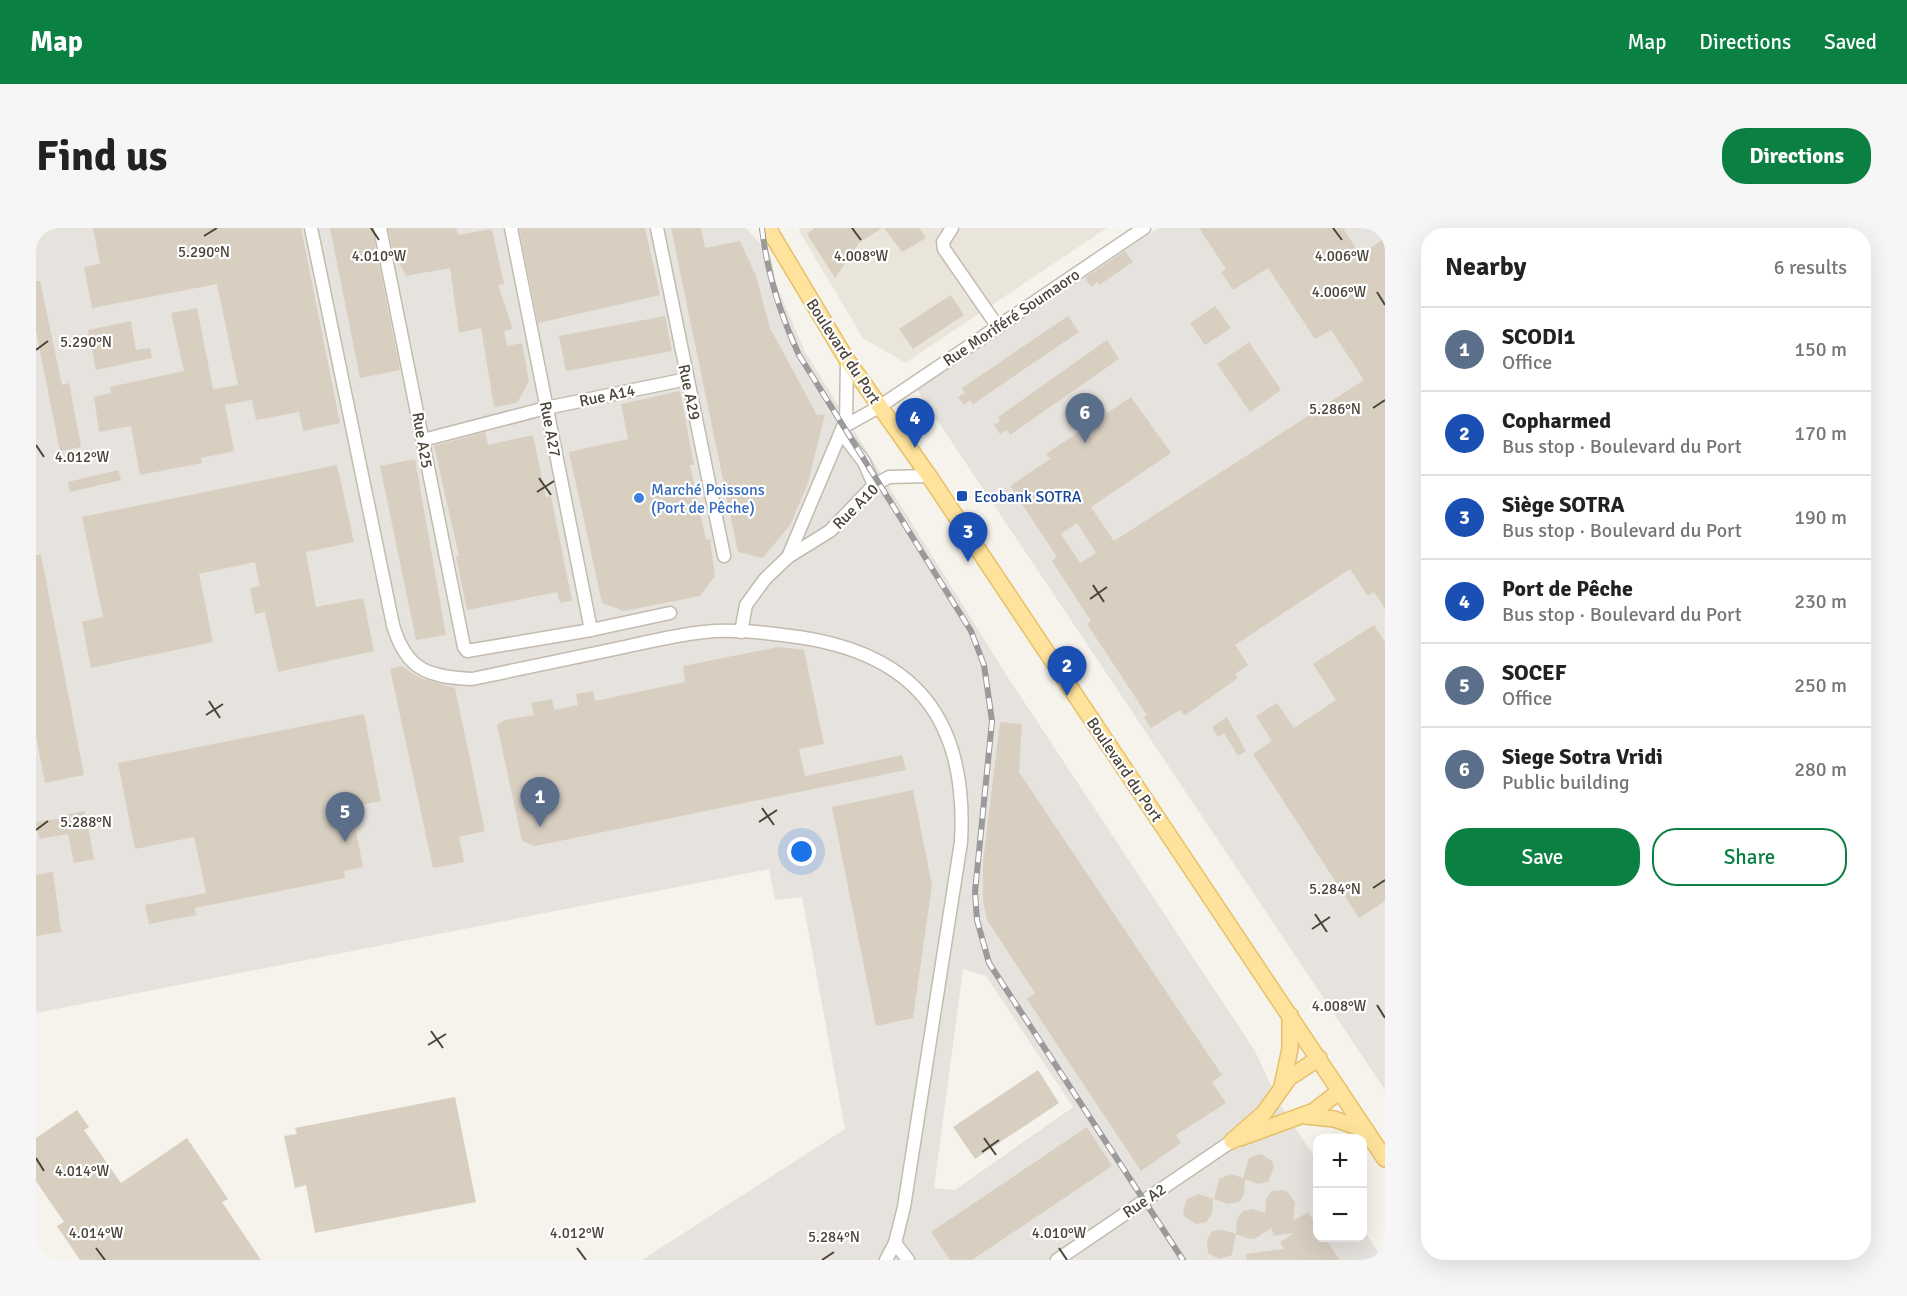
<!DOCTYPE html>
<meta charset="utf-8">
<style>
:root{--surface:#fff;--page:#f6f6f6;--text:#222;--muted:#767676;--line:#e0e0e0;--accent:#0b8043}
body{margin:0;font-family:Signika,sans-serif;background:var(--page);color:var(--text)}
.controls{position:absolute;right:18px;bottom:18px;display:grid;overflow:hidden;border-radius:12px;box-shadow:0 6px 24px #0002}
.controls button{width:54px;height:54px;display:grid;place-items:center;padding:0;border:0;border-bottom:2px solid var(--line);background:var(--surface);color:var(--text);font:30px sans-serif}
.you{position:absolute;left:766px;top:624px;width:21px;height:21px;margin:-15px;border:4px solid #fff;border-radius:50%;background:#1a73e8;box-shadow:0 0 0 9px #1a73e833}
.badge{display:grid;place-items:center;width:39px;height:39px;border-radius:50%;background:var(--accent);color:#fff;font-size:20px;font-weight:700}
.pin{position:absolute;translate:-50% -50px;filter:drop-shadow(0 2px 3px #0008)}
.pin::after{content:'';position:absolute;top:32px;width:21px;height:18px;background:inherit;clip-path:polygon(0 0,100% 0,50% 100%)}
.list{margin:0;padding:0;list-style:none}
h2{display:flex;justify-content:space-between;align-items:center;height:78px;margin:0;padding:0 24px;font-size:26px}
h2 small{font-size:20px;font-weight:400;color:var(--muted)}
.list li{display:grid;grid-template-columns:39px 1fr auto;gap:18px;align-items:center;box-sizing:border-box;height:84px;padding:0 24px;border-top:2px solid var(--line)}
.list b{display:block;font-size:22px;white-space:nowrap}
.list p{margin:0;font-size:20px;white-space:nowrap;color:var(--muted)}
.list em{font-size:20px;font-style:normal;color:var(--muted)}
.actions{display:flex;gap:12px;padding:18px 24px}
.actions a{flex:1;padding:14px 0;border:2px solid var(--accent);border-radius:24px;text-align:center;font-size:21px;color:var(--accent)}
.actions .main{background:var(--accent);color:#fff}
.map{position:relative;flex:none;width:1349px;height:1032px;overflow:hidden;border-radius:24px}
header{display:flex;align-items:center;gap:36px;box-sizing:border-box;height:84px;padding:0 30px;background:var(--accent);color:#fff}
header strong{font-size:28px}
nav{display:flex;gap:33px;margin-inline-start:auto;font-size:21px}
.intro{display:flex;align-items:center;justify-content:space-between;box-sizing:border-box;height:144px;padding:0 36px}
h1{margin:0;font-size:42px}
.button{padding:15px 27px;border-radius:24px;background:var(--accent);color:#fff;font-size:21px;font-weight:700}
main{display:flex;gap:36px;padding:0 36px}
aside{flex:1;background:var(--surface);border-radius:24px;box-shadow:0 6px 24px #0002}
.map>svg:first-child{display:block}
.residential{fill:#eae5da}
.industrial{fill:#e6e2dd;fill-rule:evenodd}
.building{fill:#d8cfc1;fill-rule:evenodd}
.lines{fill:none;stroke-linecap:round;stroke-linejoin:round}
.minor-casing{stroke:#c2bbae;stroke-width:15}
.major-casing{stroke:#e6c16a;stroke-width:18}
.minor{stroke:#fff;stroke-width:12}
.major{stroke:#ffe39c;stroke-width:15}
.rail-casing{stroke:#9a9a9a;stroke-width:6}
.rail{stroke:#fff;stroke-width:4;stroke-dasharray:11;stroke-linecap:butt}
.ticks{fill:none;stroke:#4b4439;stroke-width:2}
.transit-dot{fill:#1a4fb4;stroke:#fff;stroke-width:2}
.shop-dot{fill:#3f7fe0;stroke:#fff;stroke-width:2}
.labels{text-anchor:middle;stroke-width:4.5;stroke-linejoin:round;paint-order:stroke}
.street-label{font-size:16px;fill:#4b4439;stroke:#fff}
.shop-label{font-size:16px;fill:#366cbe;stroke:#fff;text-anchor:start}
.transit-label{font-size:16px;fill:#164399;stroke:#fff;text-anchor:start}
.ticks-label{font-size:15px;text-anchor:middle;fill:#4b4439;stroke:#fff;stroke-width:4.5;stroke-linejoin:round;paint-order:stroke}
</style>
<header>
<strong>Map</strong>
<nav><a>Map</a><a>Directions</a><a>Saved</a></nav>
</header>
<div class="intro"><h1>Find us</h1><a class="button">Directions</a></div>
<main>
<div class="map">
<svg width="1349" height="1032" viewBox="0 0 1349 1032">
<rect width="100%" height="100%" fill="#f6f3ec"/>
<polygon class="residential" points="764,0 1071,0 869,135 827,110 763,3"/>
<g class="industrial">
<path d="M0,0h710l25,28 5,28 29,68 202,324 248,375 24,52 38,58 1,77h44l1,-9 20,31h-741l203,-131 -43,-232 -27,3 -6,-31 -733,144zM927,741l23,7 87,131 -118,83 -21,-2z"/>
<polygon points="1122,0 1349,0 1349,862 881,162"/>
</g>
<g class="building">
<polygon points="57,0 265,0 304,195 267,203 263,184 220,192 216,172 189,177 198,223 165,230 166,235 104,247 95,198 63,204 58,169 75,165 74,159 148,143 135,85 161,80 177,161 202,157 181,56 56,80 48,39 64,36"/>
<polygon points="294,0 336,0 364,142 324,150"/>
<polygon points="352,0 420,0 422,7 456,1 468,56 462,57 477,101 468,103 471,118 486,115 493,153 481,175 458,179 445,100 423,105 414,40 370,48 357,23"/>
<polygon points="483,0 609,0 624,67 502,95"/>
<polygon points="635,0 665,0 669,20 704,13 720,48 734,100 781,187 789,186 772,255 754,297 727,330 702,324"/>
<polygon points="779,0 846,0 823,15 799,50 771,6"/>
<polygon points="848,0 883,0 890,10 866,24"/>
<path d="M1163,0h144l17,27 25,-17v371l-11,-17 -6,4 -18,-27 -115,76 13,20 -13,9 3,4 -54,38 -4,-6 -29,18 -7,-11 3,-2 -60,-91 4,-3 -39,-60 5,-4 -47,-71 40,-27 -4,-5 85,-57 40,56 -80,54 23,34 250,-161 -33,-50 -16,9 -47,-71 -35,22 -12,-18 5,-3zM1041,295l19,30 -16,10 -19,-29z"/>
<polygon points="1089,23 1097,34 1063,57 1061,54 1055,59 1049,50"/>
<polygon points="0,53 4,53 26,157 33,155 45,219 24,223 0,103"/>
<polygon points="915,67 928,87 877,121 863,101"/>
<polygon points="1179,78 1195,100 1169,117 1154,95"/>
<polygon points="629,88 636,123 530,143 523,108"/>
<polygon points="1032,88 1043,104 937,176 934,172 928,177 922,169 929,165 926,160"/>
<polygon points="95,93 100,122 114,120 116,130 60,142 52,102"/>
<polygon points="1071,112 1083,131 974,207 971,202 964,206 958,197 964,193 962,189"/>
<polygon points="1213,114 1245,162 1214,184 1181,136"/>
<polygon points="644,163 658,237 654,237 670,312 674,311 679,348 664,368 588,383 566,375 533,224 592,211 585,176"/>
<polygon points="449,204 452,217 497,207 510,269 515,268 536,373 524,375 521,364 431,382 420,329 423,328 398,218"/>
<polygon points="379,231 410,407 380,412 344,238"/>
<polygon points="301,237 318,314 270,324 280,379 327,370 338,423 242,444 229,384 219,386 214,360 224,358 219,334 163,346 177,414 55,440 46,394 67,389 46,289"/>
<polygon points="82,242 85,252 34,264 32,254"/>
<polygon points="0,327 5,327 48,547 9,555 0,508"/>
<polygon points="1338,397 1349,414 1349,673 1323,690 1217,526 1236,513 1220,488 1241,475 1258,500 1300,472 1277,436"/>
<polygon points="742,419 768,422 788,516 763,521 769,548 866,527 870,542 499,618 486,613 461,497 469,492 498,487 495,475 516,471 518,482 542,477 540,466 557,463 559,473 649,454 647,438"/>
<polygon points="365,438 384,450 419,460 449,603 423,609 428,634 397,640 354,441"/>
<polygon points="328,486 345,573 315,579 327,639 308,643 309,650 159,680 160,687 113,696 109,677 170,665 158,609 99,621 82,535"/>
<polygon points="1191,489 1210,523 1202,528 1188,505 1182,509 1176,499"/>
<polygon points="964,494 986,496 983,544 1186,847 1176,854 1190,875 1140,907 1145,915 1105,943 991,771 999,765 951,692 947,673 947,634"/>
<polygon points="877,562 896,657 877,790 840,798 796,579"/>
<polygon points="49,583 58,631 38,635 32,606 3,611 0,594 29,590 28,587"/>
<polygon points="17,644 25,704 0,708 0,647"/>
<polygon points="1002,842 1023,875 939,931 917,899"/>
<polygon points="419,869 440,974 279,1005 270,957 259,960 248,908 261,906 259,900"/>
<polygon points="41,882 53,899 48,902 85,955 151,910 192,971 186,974 225,1032 44,1032 21,998 28,994 0,953 0,910"/>
<polygon points="1051,899 1076,938 936,1032 914,1032 895,1004"/>
<polygon points="1225,926 1236,933 1238,939 1232,954 1222,956 1209,951 1208,966 1203,974 1192,976 1178,971 1183,951 1195,946 1207,950 1213,930"/>
<polygon points="1246,962 1252,964 1259,975 1257,993 1272,984 1281,998 1281,1010 1289,1010 1304,1032 1211,1032 1210,1026 1248,1021 1244,1014 1258,1005 1235,1008 1238,1006 1235,1000 1220,1010 1214,1011 1200,1006 1201,991 1207,983 1217,981 1229,985 1230,972 1235,963"/>
<polygon points="1163,966 1177,971 1176,986 1170,994 1160,996 1149,989 1147,983 1151,971"/>
<polygon points="1186,1002 1200,1006 1196,1027 1183,1031 1172,1025 1171,1012 1176,1003"/>
</g>
<g class="lines">
<g class="minor-casing">
<g id="minor">
<path d="M275,0l82,397c13,45 35,52 79,54 48,-10 95,-20 143,-30 29,-6 59,-14 89,-17 28,-3 58,0 86,4 124,15 178,82 171,206l-57,365 -9,36 -9,17"/>
<polyline points="344,0 428,419 431,423 555,402 634,385"/>
<polyline points="475,0 555,402"/>
<polyline points="621,0 688,328"/>
<polyline points="916,0 907,14 908,21 962,99"/>
<polyline points="810,197 811,132"/>
<polyline points="805,204 828,234 838,257"/>
<polyline points="387,212 510,180 651,151"/>
<polyline points="752,329 807,199 843,179 1108,0"/>
<polyline points="705,404 710,377 729,351 752,329 794,303 838,257 853,249 893,248"/>
<polyline points="859,1015 872,1032"/>
<polyline points="1021,1032 1196,913"/>
</g>
</g>
<g class="major-casing">
<g id="major">
<polyline points="732,0 811,132 893,248 1349,931"/>
<polyline points="1246,858 1254,821 1254,787"/>
<polyline points="1269,888 1298,891 1330,902"/>
<polyline points="1204,910 1278,883 1304,863"/>
<polyline points="1196,913 1228,885 1253,850 1283,830"/>
</g>
</g>
<use href="#minor" class="minor"/>
<use href="#major" class="major"/>
<g class="rail-casing">
<path id="rail" d="M726,0c5,46 18,86 37,127l172,276 13,34 8,56 -17,171 2,28 12,43 194,297"/>
</g>
<use href="#rail" class="rail"/>
</g>
<path class="ticks" d="M335,0l8,12M816,0l9,12M1297,0l9,12M168,8l13,-8M1341,64l8,13M0,122l12,-9M1337,180l12,-8M0,217l8,12M503,250l12,17M501,264l17,-11M1057,357l11,17M1054,371l17,-12M173,473l11,17M170,487l17,-11M726,580l12,17M723,594l18,-12M0,602l12,-9M1337,660l12,-8M1279,686l12,18M1276,701l18,-12M1341,777l8,13M395,803l12,17M392,817l18,-11M948,910l12,17M946,924l17,-12M0,930l8,13M60,1020l9,12M541,1020l9,12M1023,1020l8,12M786,1032l12,-8"/>
<rect class="transit-dot" x="920" y="262" width="12" height="12" rx="3"/>
<circle class="shop-dot" cx="603" cy="270" r="6"/>
<g class="labels">
<g class="street-label">
<text transform="translate(975 89) rotate(-34)" y="6">Rue Moriféré Soumaoro</text>
<text transform="translate(808 123) rotate(57)" y="6">Boulevard du Port</text>
<text transform="translate(654 164) rotate(78)" y="6">Rue A29</text>
<text transform="translate(571 167) rotate(-12)" y="6">Rue A14</text>
<text transform="translate(515 201) rotate(79)" y="6">Rue A27</text>
<text transform="translate(387 212) rotate(80)" y="6">Rue A25</text>
<text transform="translate(819 278) rotate(-45)" y="6">Rue A10</text>
<text transform="translate(1089 541) rotate(56)" y="6">Boulevard du Port</text>
<text transform="translate(1108 972) rotate(-34)" y="6">Rue A2</text>
</g>
<g class="shop-label">
<text x="615" y="267">Marché Poissons<tspan x="615" dy="18">(Port de Pêche)</tspan></text>
</g>
<g class="transit-label">
<text x="938" y="274">Ecobank SOTRA</text>
</g>
</g>
<g class="ticks-label">
<text x="168" y="29">5.290°N</text>
<text x="343" y="33">4.010°W</text>
<text x="825" y="33">4.008°W</text>
<text x="1306" y="33">4.006°W</text>
<text x="1303" y="69">4.006°W</text>
<text x="50" y="119">5.290°N</text>
<text x="1299" y="186">5.286°N</text>
<text x="46" y="234">4.012°W</text>
<text x="50" y="599">5.288°N</text>
<text x="1299" y="666">5.284°N</text>
<text x="1303" y="783">4.008°W</text>
<text x="46" y="948">4.014°W</text>
<text x="60" y="1010">4.014°W</text>
<text x="541" y="1010">4.012°W</text>
<text x="1023" y="1010">4.010°W</text>
<text x="798" y="1014">5.284°N</text>
</g>
</svg>
<div class="controls">
<button>+</button>
<button>−</button>
</div>
<div class="you"></div>
<div class="pin badge" style="left:504px;top:599px;background:#5c6f8a">1</div>
<div class="pin badge" style="left:1031px;top:468px;background:#1a4fb4">2</div>
<div class="pin badge" style="left:932px;top:334px;background:#1a4fb4">3</div>
<div class="pin badge" style="left:879px;top:220px;background:#1a4fb4">4</div>
<div class="pin badge" style="left:309px;top:614px;background:#5c6f8a">5</div>
<div class="pin badge" style="left:1049px;top:215px;background:#5c6f8a">6</div>
</div>
<aside>
<h2>Nearby<small>6 results</small></h2>
<ul class="list">
<li><span class="badge" style="background:#5c6f8a">1</span><div><b>SCODI1</b><p>Office</p></div><em>150 m</em></li>
<li><span class="badge" style="background:#1a4fb4">2</span><div><b>Copharmed</b><p>Bus stop · Boulevard du Port</p></div><em>170 m</em></li>
<li><span class="badge" style="background:#1a4fb4">3</span><div><b>Siège SOTRA</b><p>Bus stop · Boulevard du Port</p></div><em>190 m</em></li>
<li><span class="badge" style="background:#1a4fb4">4</span><div><b>Port de Pêche</b><p>Bus stop · Boulevard du Port</p></div><em>230 m</em></li>
<li><span class="badge" style="background:#5c6f8a">5</span><div><b>SOCEF</b><p>Office</p></div><em>250 m</em></li>
<li><span class="badge" style="background:#5c6f8a">6</span><div><b>Siege Sotra Vridi</b><p>Public building</p></div><em>280 m</em></li>
</ul>
<div class="actions"><a class="main">Save</a><a>Share</a></div>
</aside>
</main>
